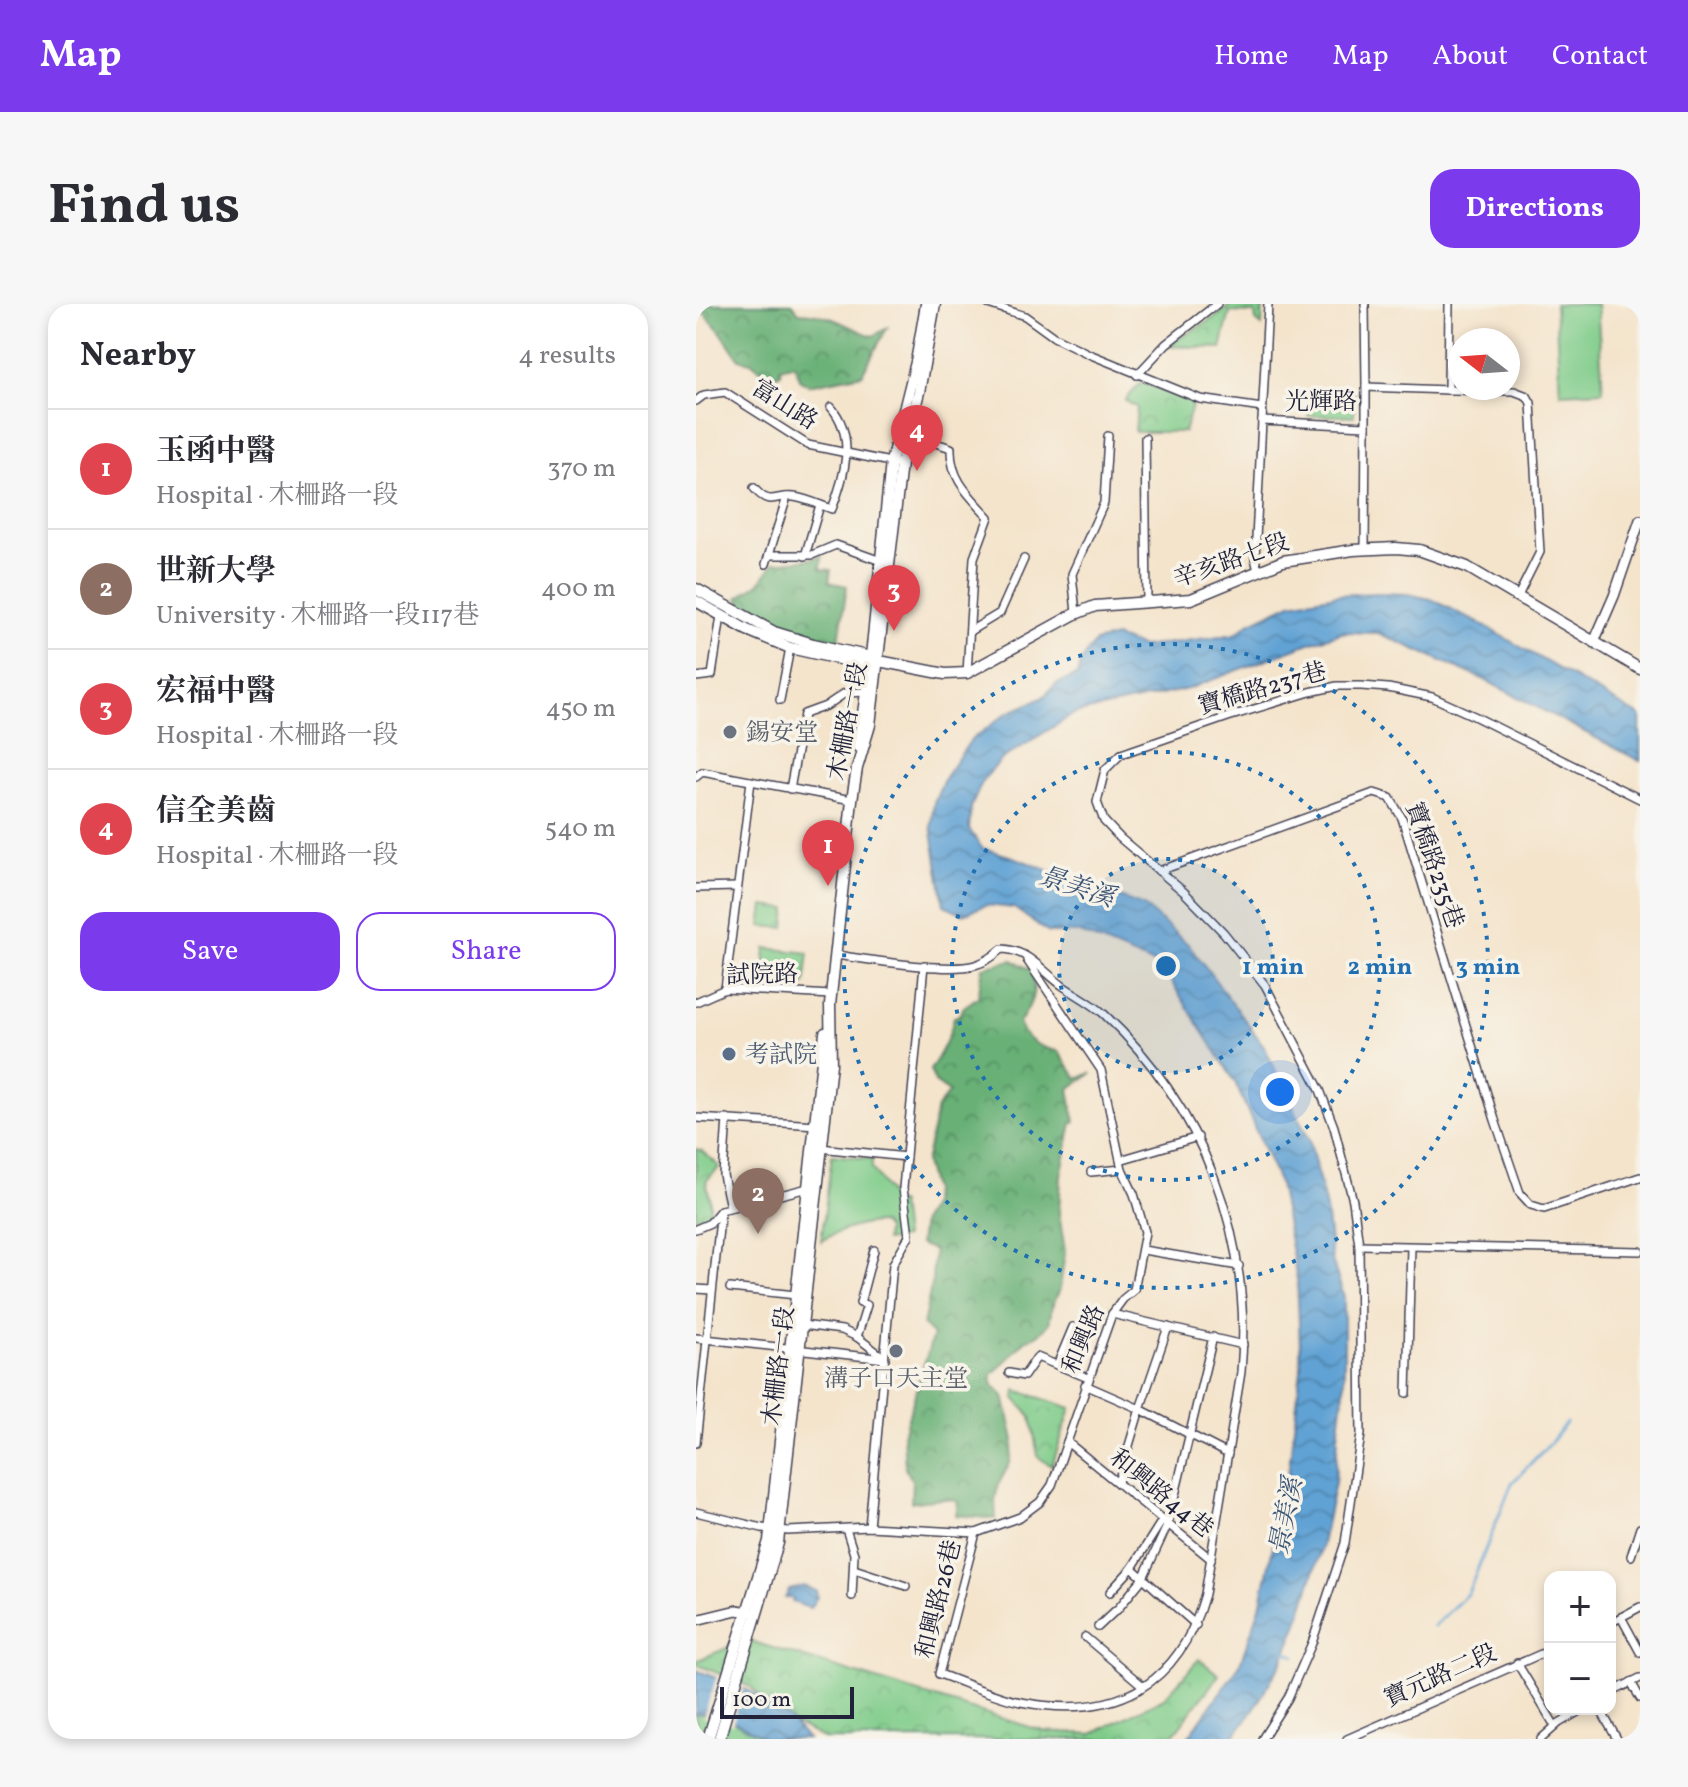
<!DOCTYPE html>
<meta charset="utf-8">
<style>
:root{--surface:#fff;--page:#f7f7f7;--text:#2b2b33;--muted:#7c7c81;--line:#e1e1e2;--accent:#7c3aed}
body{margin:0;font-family:Vollkorn,"Noto Serif TC",serif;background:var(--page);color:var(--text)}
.controls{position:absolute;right:24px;bottom:24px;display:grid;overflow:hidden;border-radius:16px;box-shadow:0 4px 12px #0003}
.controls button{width:72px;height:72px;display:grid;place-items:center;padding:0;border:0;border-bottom:2px solid var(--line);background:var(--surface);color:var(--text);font:40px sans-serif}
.compass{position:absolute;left:752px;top:24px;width:72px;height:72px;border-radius:50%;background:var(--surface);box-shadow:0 4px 12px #0003;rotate:287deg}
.scale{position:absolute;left:24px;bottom:20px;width:134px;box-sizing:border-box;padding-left:8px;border:4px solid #22223b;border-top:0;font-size:22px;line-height:28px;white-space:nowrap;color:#22223b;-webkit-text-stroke:6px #f7f3e8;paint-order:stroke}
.you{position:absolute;left:584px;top:788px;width:28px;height:28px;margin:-20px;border:6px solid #fff;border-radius:50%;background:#1a73e8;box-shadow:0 0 0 12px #1a73e833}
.badge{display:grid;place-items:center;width:52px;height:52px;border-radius:50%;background:var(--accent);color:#fff;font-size:26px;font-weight:700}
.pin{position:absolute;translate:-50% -66px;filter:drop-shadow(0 2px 4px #0008)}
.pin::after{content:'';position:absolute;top:42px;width:28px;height:24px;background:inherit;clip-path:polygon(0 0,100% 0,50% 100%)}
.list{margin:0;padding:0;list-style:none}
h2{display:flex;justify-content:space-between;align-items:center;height:104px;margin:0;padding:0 32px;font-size:34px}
h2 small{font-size:26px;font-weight:400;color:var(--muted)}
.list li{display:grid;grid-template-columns:52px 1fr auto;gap:24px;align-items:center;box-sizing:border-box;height:120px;padding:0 32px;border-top:2px solid var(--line)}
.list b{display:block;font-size:30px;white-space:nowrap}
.list p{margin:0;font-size:26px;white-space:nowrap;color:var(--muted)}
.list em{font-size:26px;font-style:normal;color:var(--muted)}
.actions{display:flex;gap:16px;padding:24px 32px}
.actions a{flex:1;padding:18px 0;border:2px solid var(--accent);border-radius:24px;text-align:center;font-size:28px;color:var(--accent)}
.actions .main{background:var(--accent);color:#fff}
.map{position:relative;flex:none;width:944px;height:1435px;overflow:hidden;border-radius:24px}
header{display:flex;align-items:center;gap:48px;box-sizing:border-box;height:112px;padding:0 40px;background:var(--accent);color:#fff}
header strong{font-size:38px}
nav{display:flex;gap:44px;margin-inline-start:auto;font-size:28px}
.intro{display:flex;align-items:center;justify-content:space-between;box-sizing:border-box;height:192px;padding:0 48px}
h1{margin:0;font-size:56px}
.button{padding:20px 36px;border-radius:24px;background:var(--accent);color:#fff;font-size:28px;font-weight:700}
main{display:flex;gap:48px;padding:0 48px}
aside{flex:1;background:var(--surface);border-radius:24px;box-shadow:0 4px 12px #0003}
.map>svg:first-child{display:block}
.grass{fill:#7fcc8a;stroke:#507762;stroke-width:2}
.forest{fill:url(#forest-crowns);stroke:#446958;stroke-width:2}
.park{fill:url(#park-crowns);stroke:#507762;stroke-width:2}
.water{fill:url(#water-waves);stroke:#416288;stroke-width:2}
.pier{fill:#f4e4cc}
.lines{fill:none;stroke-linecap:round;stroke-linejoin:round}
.stream{stroke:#60a2d4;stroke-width:3}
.minor-casing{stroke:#423f51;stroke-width:10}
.tertiary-casing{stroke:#423f51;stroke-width:12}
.secondary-casing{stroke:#423f51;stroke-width:13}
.minor{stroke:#fff;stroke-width:7}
.tertiary{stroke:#fff;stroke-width:9}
.secondary{stroke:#fff;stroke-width:10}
.ring{fill:none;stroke:#1f6fb2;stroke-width:4;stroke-dasharray:4 8}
.worship-dot{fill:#6b7280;stroke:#f7f3e8;stroke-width:3}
.service-dot{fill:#5c6f8a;stroke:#f7f3e8;stroke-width:3}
.labels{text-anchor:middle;stroke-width:7;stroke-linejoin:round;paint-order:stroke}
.street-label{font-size:24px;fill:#22223b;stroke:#f7f3e8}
.worship-label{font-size:24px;fill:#5b616d;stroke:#f7f3e8;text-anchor:start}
.service-label{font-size:24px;fill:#4e5e75;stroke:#f7f3e8;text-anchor:start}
.water-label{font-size:26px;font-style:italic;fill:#3b5578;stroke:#f7f3e8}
.centre{fill:#1f6fb2;stroke:#f7f3e8;stroke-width:4}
.ring-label{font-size:24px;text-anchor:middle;font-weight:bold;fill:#1f6fb2;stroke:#f7f3e8;stroke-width:7;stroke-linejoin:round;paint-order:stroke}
</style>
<header>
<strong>Map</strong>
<nav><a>Home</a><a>Map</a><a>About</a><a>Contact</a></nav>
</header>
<div class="intro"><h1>Find us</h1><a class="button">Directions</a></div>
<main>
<aside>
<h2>Nearby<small>4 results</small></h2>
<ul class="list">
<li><span class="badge" style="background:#e0444e">1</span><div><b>玉函中醫</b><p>Hospital · 木柵路一段</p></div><em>370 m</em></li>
<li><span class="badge" style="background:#8d6e63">2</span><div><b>世新大學</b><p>University · 木柵路一段117巷</p></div><em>400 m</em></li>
<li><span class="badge" style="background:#e0444e">3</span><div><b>宏福中醫</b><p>Hospital · 木柵路一段</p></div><em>450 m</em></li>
<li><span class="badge" style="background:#e0444e">4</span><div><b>信全美齒</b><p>Hospital · 木柵路一段</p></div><em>540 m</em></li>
</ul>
<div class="actions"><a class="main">Save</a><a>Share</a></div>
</aside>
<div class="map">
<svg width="944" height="1435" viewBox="0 0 944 1435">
<defs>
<pattern id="forest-crowns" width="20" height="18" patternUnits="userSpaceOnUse" patternTransform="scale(2)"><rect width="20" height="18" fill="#67b076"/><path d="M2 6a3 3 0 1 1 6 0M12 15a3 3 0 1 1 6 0" fill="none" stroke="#548f62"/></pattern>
<pattern id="park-crowns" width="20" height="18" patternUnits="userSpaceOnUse" patternTransform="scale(2)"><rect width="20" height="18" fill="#7fcc8a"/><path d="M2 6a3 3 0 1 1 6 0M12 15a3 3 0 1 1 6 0" fill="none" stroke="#6daf78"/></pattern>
<pattern id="water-waves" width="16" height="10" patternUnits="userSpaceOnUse" patternTransform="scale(2)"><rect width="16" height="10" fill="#60a2d4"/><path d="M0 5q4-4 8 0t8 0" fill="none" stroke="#4f84ad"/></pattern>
</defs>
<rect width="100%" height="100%" fill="#f7f3e8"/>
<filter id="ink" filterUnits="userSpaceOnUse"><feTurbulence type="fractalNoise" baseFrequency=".0125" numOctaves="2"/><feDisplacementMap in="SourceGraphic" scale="16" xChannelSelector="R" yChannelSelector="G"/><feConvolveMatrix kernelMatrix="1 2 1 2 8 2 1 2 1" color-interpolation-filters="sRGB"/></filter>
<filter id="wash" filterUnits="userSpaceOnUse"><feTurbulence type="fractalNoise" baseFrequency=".006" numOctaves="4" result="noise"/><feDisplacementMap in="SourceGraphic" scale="32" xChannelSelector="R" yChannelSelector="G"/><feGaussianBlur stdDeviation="1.8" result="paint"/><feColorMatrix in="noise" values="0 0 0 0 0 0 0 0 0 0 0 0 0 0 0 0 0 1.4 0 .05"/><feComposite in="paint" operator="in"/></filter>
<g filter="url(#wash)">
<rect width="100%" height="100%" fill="#f4e4cc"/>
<g class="grass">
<polygon points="859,0 901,0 907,87 864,89"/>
<rect x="612" y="88" width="46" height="24"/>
<polygon points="70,644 113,649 109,680 67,676"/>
<path d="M136,851l40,4v9l23,35h5l4,35 -19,3 1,-12 -5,-6c-20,0 -43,8 -60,18z"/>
<polygon points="0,1410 23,1410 71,1435 42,1435 3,1423 0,1430"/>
</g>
<g class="forest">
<path d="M0,0h96l7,8c32,1 45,14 74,24l14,-8 -25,46 -53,11 -10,-6 -4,-15 -15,4 1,5 -11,5 -19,-16 -12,-3 -19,-28z"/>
<polygon points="126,251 125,265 135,266 133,278 151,282 143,337 90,323 46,300 42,294 63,279 78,259 114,255"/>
<path d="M316,656l19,10c7,22 0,35 -12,53 6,18 21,25 39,28l19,27 15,-5 -23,16 6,33 -3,1 -11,53 -2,37 6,38 -5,38 -8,18 -3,17 -11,11 -12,5 -35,36 2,9 11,11 10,44 -4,23 -12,22 -3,16 1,18 -40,-4 2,-13c-13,-6 -32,0 -47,0l1,-22 -7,-11 -2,-35 30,-99 -10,-10 9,-43 2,-32 -15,-6 3,-23 9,-15 1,-17 -7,-26 12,-55 12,-16 -14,-10 -5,-12c11,-17 20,-33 24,-53l4,-1 6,-9 14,-10 5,-30z"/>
</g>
<g class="park">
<path d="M535,0h32l-1,22 -6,-5 -1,-8 -25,-1 -9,36 -52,-2c20,-16 45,-24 62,-42z"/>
<polygon points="445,78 497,99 488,128 439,128 441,103 429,97"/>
<polygon points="68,602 91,605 89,624 65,622"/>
<polygon points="0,845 6,847 23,862 22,865 10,877 14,896 14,912 0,921"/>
<polygon points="320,1086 375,1104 356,1162 342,1153 335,1113 319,1094"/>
<polygon points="41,1333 347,1427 396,1430 468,1394 503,1355 523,1371 474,1435 129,1435 86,1414 55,1383 0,1360 0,1357 31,1344"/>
</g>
<g class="water">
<polygon points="682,289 711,290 735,295 790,323 944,412 944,457 789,376 682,329 649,328 616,338 492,385 378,410 306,455 287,476 275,503 273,525 286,544 317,553 448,602 494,642 568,742 613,835 630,904 636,956 648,993 648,1086 642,1132 639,1178 625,1245 601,1322 586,1358 558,1405 536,1435 491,1435 543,1362 564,1303 592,1172 605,1065 601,975 583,880 539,778 466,663 384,629 353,629 318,604 290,601 268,610 248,601 235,522 238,499 249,473 275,436 311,409 346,394 360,380 382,371 385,357 399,338 419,333 446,343 539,330 553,319 595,299 640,291"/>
<polygon points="107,1282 120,1287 121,1293 114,1304 96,1298 97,1294 89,1294 93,1286"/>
<polygon points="0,1366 53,1387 89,1411 111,1435 71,1435 23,1410 0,1410"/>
</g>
<polygon class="pier" points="21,1372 48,1382 36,1421 22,1414 7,1414"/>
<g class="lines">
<g class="stream">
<polyline points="738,1322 772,1289 816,1179 857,1136 870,1119"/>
<polyline points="588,1347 599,1352"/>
</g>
</g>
</g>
<g filter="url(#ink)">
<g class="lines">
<g class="minor-casing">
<g id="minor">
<polyline points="292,0 329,12 358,33 393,50 504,95 566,104"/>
<polyline points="669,0 670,83"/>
<polyline points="441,71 470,40 521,0"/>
<polyline points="752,86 818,87 831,92 835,99 844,248 822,292"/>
<polyline points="0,97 8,91 29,88 112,141 199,159"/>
<polyline points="566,117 670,122 670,83 752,86 753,0"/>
<path d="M212,130l43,14c-1,31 18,47 38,69l-15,41 -7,115"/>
<polyline points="449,134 451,298"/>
<path d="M58,184c16,20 22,6 40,9 13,2 26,8 38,12 13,-33 24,-73 -1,-102"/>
<polyline points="669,245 670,122"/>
<polyline points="73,251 116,251 140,241 185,257"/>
<polyline points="109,252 124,201"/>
<polyline points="70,260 91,193"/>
<polyline points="562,267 559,254 572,0"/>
<polyline points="380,309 376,270 408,199 412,132"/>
<polyline points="274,327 304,309 328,255"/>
<polyline points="0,373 16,371 25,312"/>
<polyline points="84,396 94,344"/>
<polyline points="0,473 6,468 156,496"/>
<polyline points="94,485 108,410 130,402 149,389 171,388"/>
<polyline points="463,567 678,489 694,494 706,514 799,816 824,889 835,901 848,905 944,873"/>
<polyline points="0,584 41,583"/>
<path d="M139,651c32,4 111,18 140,10 11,-3 19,-9 27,-16 27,1 41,23 61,37 13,9 29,17 41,28 99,92 149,224 137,358l-36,222c-26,93 -90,126 -184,108 -27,-5 -55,-19 -82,-28l37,-141"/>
<polyline points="29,685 55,477"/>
<polyline points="0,698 29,685 135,691"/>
<polyline points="0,814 122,821"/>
<polyline points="31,815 27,871 34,903"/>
<polyline points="124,844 210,853"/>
<polyline points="424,856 502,833"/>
<polyline points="395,868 426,865"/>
<polyline points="25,906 116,883"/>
<polyline points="0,925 14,919 23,908"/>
<polyline points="663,941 944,947"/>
<polyline points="178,946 164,999 171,1001 161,1033 187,1053"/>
<polyline points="447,946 543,962"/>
<polyline points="34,984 100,991"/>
<polyline points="0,985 16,986"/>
<polyline points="416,1010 547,1041"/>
<polyline points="106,1021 146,1026 161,1033"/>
<polyline points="0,1034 189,1055"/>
<polyline points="361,1061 377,1023"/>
<polyline points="313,1069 328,1072 341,1053 392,1074"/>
<polyline points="389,1081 444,1105 532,1150"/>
<polyline points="711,1089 715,943"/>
<polyline points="371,1138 515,1255"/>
<polyline points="0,1139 25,906"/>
<polyline points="422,1178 444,1105 472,1023"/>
<polyline points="0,1208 66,1224 92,1227 173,1223 280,1229 324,1213 344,1198 356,1181 416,1010 427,995 438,986 449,928 438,890 426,865 405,766 331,656"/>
<polyline points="173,1223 197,960 213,932 207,884 228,661"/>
<polyline points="150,1225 158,1250 156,1292"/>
<polyline points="935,1252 944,1224"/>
<polyline points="436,1264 500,1321"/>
<polyline points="158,1265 210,1282"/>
<polyline points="414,1288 436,1264 467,1215"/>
<polyline points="421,1306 447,1274 472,1220 517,1033"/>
<polyline points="925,1313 944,1348"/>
<polyline points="914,1319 944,1303"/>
<polyline points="402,1323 420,1306"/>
<polyline points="389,1333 447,1382"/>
<polyline points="821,1359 859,1422"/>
<polyline points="935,1378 944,1394"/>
<polyline points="914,1389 944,1374"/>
<polyline points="904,1405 921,1435"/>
<polyline points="566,1435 592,1394 616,1339 649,1239 665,1130 663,941 657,897 638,823 624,786 569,681 528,629 488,588 424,534 408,517 401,498 409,466 425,450 532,413 614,388 641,382 665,382 692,384 736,393 778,412 944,495"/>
<polyline points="651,1435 854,1346"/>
<polyline points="845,1435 863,1419 887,1405"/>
</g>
</g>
<g class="tertiary-casing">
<g id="tertiary">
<polyline points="898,338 918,292 944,216"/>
<polyline points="0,1316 41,1306 57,1309"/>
</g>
</g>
<g class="secondary-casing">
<g id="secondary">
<polyline points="0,285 78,328 117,340 175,353 183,357 249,370 271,369 377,311 399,302 495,295 587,257 657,246 700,244 723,246 771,263 944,365"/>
<polyline points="0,297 51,326 94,344 174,362"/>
<polyline points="162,443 174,362 195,158 220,58 230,0"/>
<polyline points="12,1435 73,1237 129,729"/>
<polyline points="23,1435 82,1239 135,760 134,701 156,496 161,464 174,421 205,160 223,88 239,0"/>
</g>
</g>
<use href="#minor" class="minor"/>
<use href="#tertiary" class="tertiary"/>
<use href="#secondary" class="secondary"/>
</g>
</g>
<circle cx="470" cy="662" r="107" fill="#1f6fb2" fill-opacity=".12"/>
<g class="ring">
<circle cx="470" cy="662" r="107"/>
<circle cx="470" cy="662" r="214"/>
<circle cx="470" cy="662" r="322"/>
</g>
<g class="worship-dot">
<circle cx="34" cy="428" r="8"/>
<circle cx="200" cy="1047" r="8"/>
</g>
<circle class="service-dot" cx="33" cy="750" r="8"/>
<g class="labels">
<g class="street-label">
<text x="625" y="105">光輝路</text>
<text transform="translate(89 100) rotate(32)" y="8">富山路</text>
<text transform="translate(535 256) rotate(-19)" y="8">辛亥路七段</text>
<text transform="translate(566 384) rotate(-16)" y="8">寶橋路237巷</text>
<text transform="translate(151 417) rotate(-79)" y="8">木柵路一段</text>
<text transform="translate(739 561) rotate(71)" y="8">寶橋路235巷</text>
<text transform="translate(66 670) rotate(-1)" y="8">試院路</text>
<text transform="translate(387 1035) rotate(-67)" y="8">和興路</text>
<text transform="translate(82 1062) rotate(-83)" y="8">木柵路一段</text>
<text transform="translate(466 1189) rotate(39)" y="8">和興路44巷</text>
<text transform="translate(242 1295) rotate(-76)" y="8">和興路26巷</text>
<text transform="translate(744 1371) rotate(-24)" y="8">寶元路二段</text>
</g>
<g class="worship-label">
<text x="50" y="436">錫安堂</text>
<text x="200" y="1082" text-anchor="middle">溝子口天主堂</text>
</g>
<g class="service-label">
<text x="49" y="758">考試院</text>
</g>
<g class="water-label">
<text transform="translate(381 582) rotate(18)" y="9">景美溪</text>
<text transform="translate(589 1212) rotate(-79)" y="9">景美溪</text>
</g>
</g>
<circle cx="470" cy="662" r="12" class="centre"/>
<g class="ring-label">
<text x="577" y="670">1 min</text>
<text x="684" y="670">2 min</text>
<text x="792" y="670">3 min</text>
</g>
</svg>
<div class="controls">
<button>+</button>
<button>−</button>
</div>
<svg class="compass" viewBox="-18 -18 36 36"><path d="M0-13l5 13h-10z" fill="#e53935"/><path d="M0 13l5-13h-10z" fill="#7c7c81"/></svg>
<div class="scale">100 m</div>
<div class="you"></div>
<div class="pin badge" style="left:132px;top:582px;background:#e0444e">1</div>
<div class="pin badge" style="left:62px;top:930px;background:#8d6e63">2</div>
<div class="pin badge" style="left:198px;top:327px;background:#e0444e">3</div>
<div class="pin badge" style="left:221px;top:167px;background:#e0444e">4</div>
</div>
</main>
